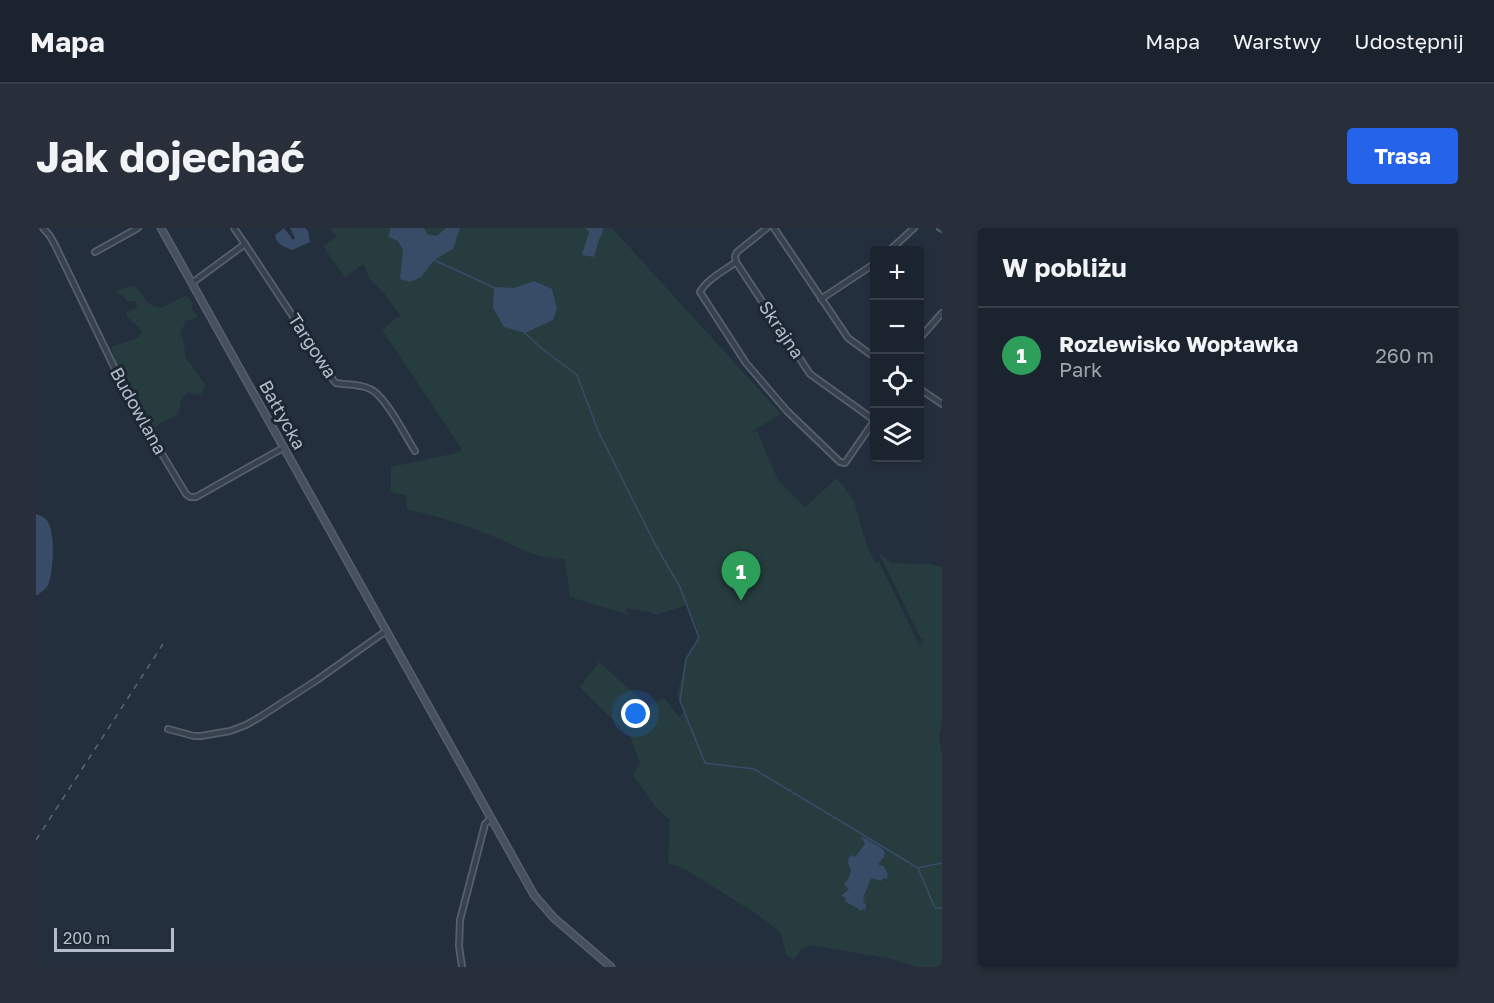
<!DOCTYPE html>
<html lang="pl">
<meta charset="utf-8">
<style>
:root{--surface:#1b232e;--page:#282f3a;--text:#f1f3f6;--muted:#a0a4aa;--line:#39404a;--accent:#2563eb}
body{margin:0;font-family:"Golos Text",sans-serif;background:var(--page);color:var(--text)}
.controls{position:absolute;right:18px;top:18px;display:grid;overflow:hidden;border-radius:6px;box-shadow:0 3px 9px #0003}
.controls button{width:54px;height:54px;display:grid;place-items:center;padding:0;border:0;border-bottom:2px solid var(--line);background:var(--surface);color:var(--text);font:30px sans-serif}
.scale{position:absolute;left:18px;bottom:15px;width:120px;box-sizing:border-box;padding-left:6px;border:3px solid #b4bcc9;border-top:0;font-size:16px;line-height:21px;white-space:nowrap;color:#b4bcc9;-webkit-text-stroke:4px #1d2633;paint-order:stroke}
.you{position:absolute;left:600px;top:486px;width:21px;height:21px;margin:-15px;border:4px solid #fff;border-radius:50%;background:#1a73e8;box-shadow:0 0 0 9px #1a73e833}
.badge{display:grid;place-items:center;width:39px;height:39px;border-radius:50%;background:var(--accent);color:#fff;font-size:20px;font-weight:700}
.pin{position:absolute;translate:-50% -50px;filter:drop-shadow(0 2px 3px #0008)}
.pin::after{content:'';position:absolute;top:32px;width:21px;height:18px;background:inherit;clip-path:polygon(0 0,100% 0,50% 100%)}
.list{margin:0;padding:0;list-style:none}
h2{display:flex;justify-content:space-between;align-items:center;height:78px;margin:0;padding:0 24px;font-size:26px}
h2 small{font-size:20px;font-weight:400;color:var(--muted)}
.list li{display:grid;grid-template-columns:39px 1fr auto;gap:18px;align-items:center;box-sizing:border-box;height:96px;padding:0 24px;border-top:2px solid var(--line)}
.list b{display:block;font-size:22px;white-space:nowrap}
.list p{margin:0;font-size:20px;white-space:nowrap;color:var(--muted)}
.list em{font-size:20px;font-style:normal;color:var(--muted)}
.icon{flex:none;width:33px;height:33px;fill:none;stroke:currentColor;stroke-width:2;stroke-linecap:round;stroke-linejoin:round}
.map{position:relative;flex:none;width:906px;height:739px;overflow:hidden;border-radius:6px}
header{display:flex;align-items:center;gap:36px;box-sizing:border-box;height:84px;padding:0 30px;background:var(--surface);border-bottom:2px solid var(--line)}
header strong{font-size:28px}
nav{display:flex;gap:33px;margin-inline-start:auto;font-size:21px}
.intro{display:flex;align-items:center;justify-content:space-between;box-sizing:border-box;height:144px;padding:0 36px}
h1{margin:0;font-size:42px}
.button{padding:15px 27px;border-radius:6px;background:var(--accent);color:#fff;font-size:21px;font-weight:700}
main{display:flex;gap:36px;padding:0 36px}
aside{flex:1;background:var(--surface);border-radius:6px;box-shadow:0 3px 9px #0003}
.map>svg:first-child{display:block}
.green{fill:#263c3f}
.water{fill:#394c67}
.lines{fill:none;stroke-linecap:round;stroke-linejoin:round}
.stream{stroke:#394c67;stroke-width:1.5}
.minor-casing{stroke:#565f6c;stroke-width:8}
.secondary-casing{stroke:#565f6c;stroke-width:9}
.minor{stroke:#38414e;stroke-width:4.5}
.secondary{stroke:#465061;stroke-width:6}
.rail{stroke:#5a6575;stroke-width:1.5;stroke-dasharray:6 6;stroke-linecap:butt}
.labels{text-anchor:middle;stroke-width:6;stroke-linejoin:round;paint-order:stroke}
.street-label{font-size:18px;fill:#b4bcc9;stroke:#1d2633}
</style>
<header>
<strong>Mapa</strong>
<nav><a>Mapa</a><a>Warstwy</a><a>Udostępnij</a></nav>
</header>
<div class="intro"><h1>Jak dojechać</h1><a class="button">Trasa</a></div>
<main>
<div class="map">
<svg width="906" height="739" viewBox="0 0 906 739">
<rect width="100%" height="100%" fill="#242f3e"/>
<g class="green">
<path d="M294,0h282l169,186 -28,17 1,2 3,-2 21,49 27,27 32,-29 17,23 13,45 9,17 3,-2 41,86 4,-9 -3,1 -43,-87 14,11 37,1 13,3v156l-3,14 3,18v212h-25l-26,-8 -79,-14 -10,4 -8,10 -7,-3 -7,-24 -22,-17 -73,-46 -17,-6 2,-43 -15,-14 -22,-31 7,-12 -9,-25 -51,-51 19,-25 50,44 15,-8 15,19 5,-5 -7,-17 8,-31 12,-23v-14l-11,-22 -29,10 -7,-3 -25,-4 4,7 -59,-18 -5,-38c-29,1 -52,-15 -78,-25 -26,-11 -53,-18 -80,-25l-1,-14 -15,-3v-25l70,-15v-4l-79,-118 18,-15 -16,-22 -15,-15 -3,-9 -3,-5 -18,14 -22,-32 13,-9z"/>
<path d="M97,58c10,4 10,13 17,18 13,11 25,-7 37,-8l5,6v7l4,5 1,3 -3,2 -8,2 -6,12 3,6 3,19 20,28 -5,8 -4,1 -8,-3c-14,8 -5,17 -14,24 -2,1 -4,1 -5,2 -6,3 -12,6 -16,11v5l-2,2 -17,-29 -20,-45 -4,-15 27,-9 4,-6 -3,-5 -12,-10 -1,-5 9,-3 2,-3v-3l-4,-2h-6l-3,-4 -8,-4 1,-3z"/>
</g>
<g class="water">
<path d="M248,0l9,12 2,-2 -5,-10h15l3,3 2,11 -18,8c-8,-3 -16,-6 -17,-15z"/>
<polygon points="355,0 388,0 391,6 401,8 410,0 424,0 417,21 398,32 385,49 374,54 364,51 367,22 362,13 352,9"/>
<polygon points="549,0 567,0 566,6 563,11 558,29 546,27 553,4"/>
<polygon points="498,53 516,61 521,81 517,92 489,105 468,99 457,80 458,59 478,60"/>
<path d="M0,286c5,2 9,3 12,8 7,11 6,50 0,63 -2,4 -7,7 -10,10h-2z"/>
<path d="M825,608l19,11 5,5 -1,5 -6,7 1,1 5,1 4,9 -1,4 -4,-1 -2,3 -10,-3 -8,20 2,2 -2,3 3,1 -1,7 -3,-2 -2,2c-3,-5 -11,-6 -15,-10l1,-3 -5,-2 8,-7 -5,-5 5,-6 2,-8 -3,-7 1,-6 3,-2 3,2 10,-13z"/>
</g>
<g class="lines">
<g class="stream">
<polyline points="398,32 459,60"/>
<polyline points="488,104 504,119 541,147 562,203 620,318 644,359 663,410 650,431 644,473 669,535 718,541 882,640 906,635"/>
<polyline points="882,640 899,680 906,680"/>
</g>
<g class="minor-casing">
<g id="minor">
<polyline points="7,0 14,8 19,17 96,176 150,266 154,269 160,269 247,220"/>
<polyline points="731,0 701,24 699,28 700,34 774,146 838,192"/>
<polyline points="738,0 812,110 838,129"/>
<polyline points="904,0 906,1"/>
<path d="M209,16l47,71 19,34 23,32 2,2c11,2 24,1 34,6 15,6 36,48 45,62"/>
<polyline points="854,22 878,0"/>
<polyline points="59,24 102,0"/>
<path d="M700,34c-11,8 -30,18 -36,30l46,71 41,48 53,51 5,1 29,-42"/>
<polyline points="156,55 209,16 198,0"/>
<polyline points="785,71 838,36"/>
<polyline points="884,110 906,85"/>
<polyline points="884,161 906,176"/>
<polyline points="132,501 158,508 165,508 194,503 210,497 224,489 281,452 350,403"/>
<polyline points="426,739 423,718 424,692 449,596 454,591"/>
</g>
</g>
<g class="secondary-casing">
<polyline id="secondary" points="125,0 498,667 518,690 575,739"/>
</g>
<use href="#minor" class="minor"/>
<use href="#secondary" class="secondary"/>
<polyline class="rail" points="0,612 127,416"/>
</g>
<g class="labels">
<g class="street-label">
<text transform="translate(745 102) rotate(56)" y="6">Skrajna</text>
<text transform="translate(276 118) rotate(57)" y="6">Targowa</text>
<text transform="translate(102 183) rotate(61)" y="6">Budowlana</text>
<text transform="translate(246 187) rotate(61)" y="6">Bałtycka</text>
</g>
</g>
</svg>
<div class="controls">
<button>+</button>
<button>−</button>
<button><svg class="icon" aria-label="locate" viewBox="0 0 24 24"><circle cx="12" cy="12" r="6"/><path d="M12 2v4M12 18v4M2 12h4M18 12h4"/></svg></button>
<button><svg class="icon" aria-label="layers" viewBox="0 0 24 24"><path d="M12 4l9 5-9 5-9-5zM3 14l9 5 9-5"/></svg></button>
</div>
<div class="scale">200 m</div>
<div class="you"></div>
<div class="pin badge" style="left:705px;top:373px;background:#2e9e5b">1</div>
</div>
<aside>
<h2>W pobliżu<small></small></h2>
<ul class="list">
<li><span class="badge" style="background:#2e9e5b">1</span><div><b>Rozlewisko Wopławka</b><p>Park</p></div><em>260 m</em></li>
</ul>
</aside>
</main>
